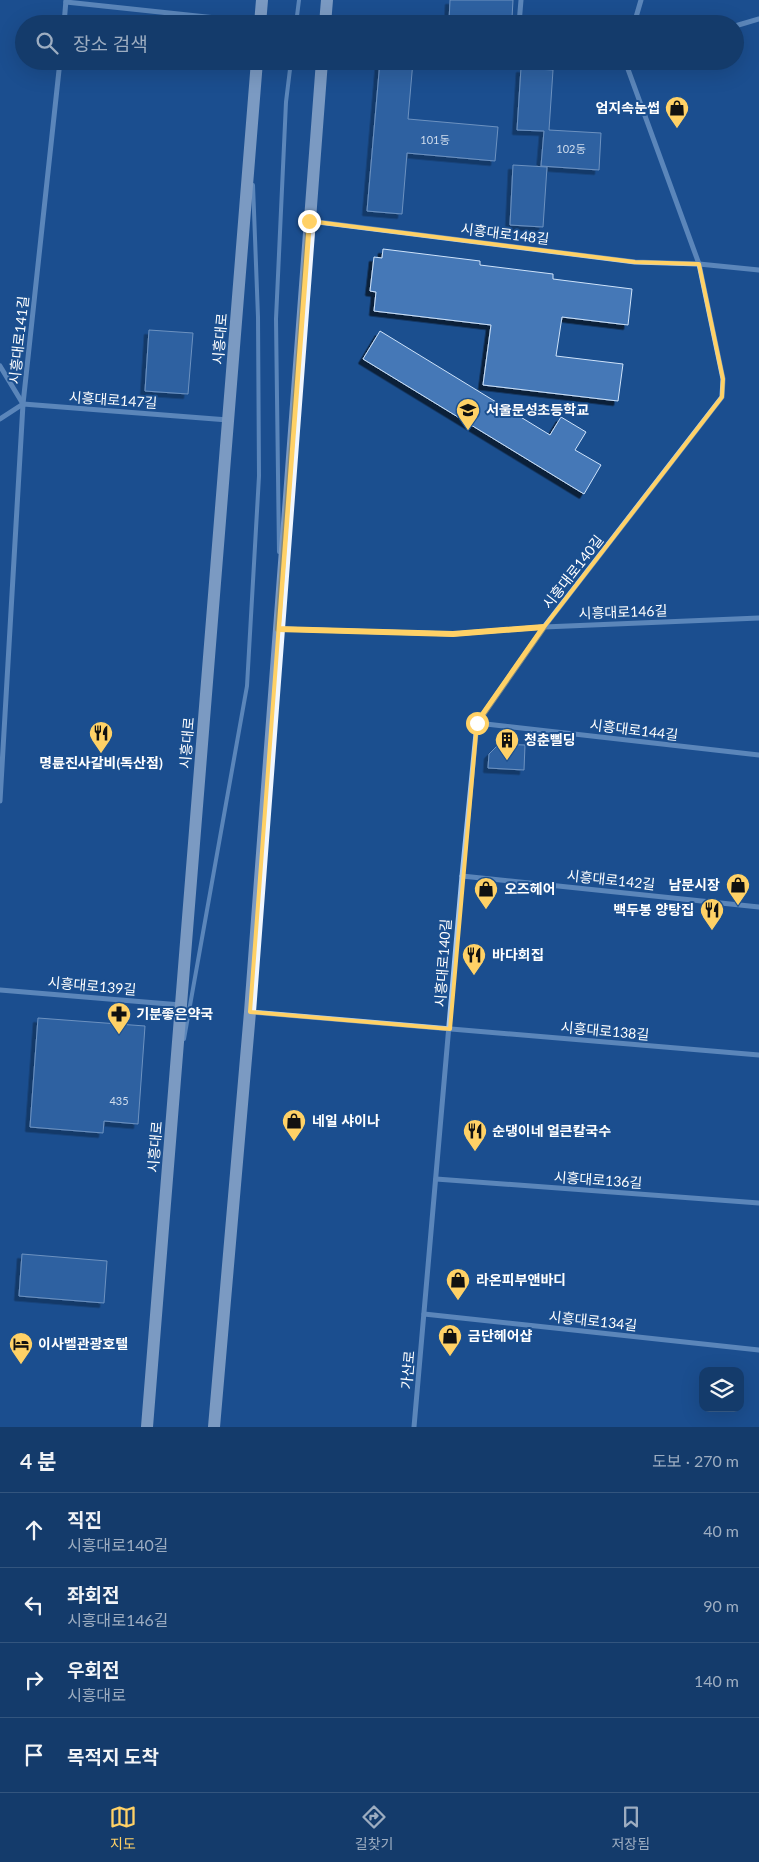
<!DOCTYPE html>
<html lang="ko">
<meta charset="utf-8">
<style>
:root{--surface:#143b6b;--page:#214673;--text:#f1f3f6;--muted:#9dadc1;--line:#33557e;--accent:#ffd166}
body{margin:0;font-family:Lato,"Noto Sans KR",sans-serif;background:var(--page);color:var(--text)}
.controls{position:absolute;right:15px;bottom:15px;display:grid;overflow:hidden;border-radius:10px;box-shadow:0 5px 20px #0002}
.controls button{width:45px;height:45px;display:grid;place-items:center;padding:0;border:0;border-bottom:1px solid var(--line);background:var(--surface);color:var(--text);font:25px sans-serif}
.stop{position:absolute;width:15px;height:15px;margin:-11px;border:4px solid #ffd166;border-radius:50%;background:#fff}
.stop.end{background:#ffd166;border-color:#fff;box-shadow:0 1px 5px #0008}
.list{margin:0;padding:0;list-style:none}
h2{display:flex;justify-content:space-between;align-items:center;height:65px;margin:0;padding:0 20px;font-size:21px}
h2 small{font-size:16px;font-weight:400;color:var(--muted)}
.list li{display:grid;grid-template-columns:32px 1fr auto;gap:15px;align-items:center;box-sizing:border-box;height:75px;padding:0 20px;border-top:1px solid var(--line)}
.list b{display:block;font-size:19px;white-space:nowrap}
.list p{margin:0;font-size:16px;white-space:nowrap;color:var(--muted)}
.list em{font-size:16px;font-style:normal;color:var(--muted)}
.icon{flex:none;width:28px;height:28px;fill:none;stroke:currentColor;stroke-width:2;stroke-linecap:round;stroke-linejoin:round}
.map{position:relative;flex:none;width:759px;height:1427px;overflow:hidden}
.search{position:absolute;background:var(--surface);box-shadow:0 5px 20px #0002;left:15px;right:15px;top:15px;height:55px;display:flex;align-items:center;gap:12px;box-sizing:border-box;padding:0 18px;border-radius:28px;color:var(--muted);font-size:19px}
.sheet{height:365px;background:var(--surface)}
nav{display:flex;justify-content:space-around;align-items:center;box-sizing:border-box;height:70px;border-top:1px solid var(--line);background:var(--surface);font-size:14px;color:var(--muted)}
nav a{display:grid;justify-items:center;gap:2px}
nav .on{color:var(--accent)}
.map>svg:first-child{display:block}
.building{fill:#4478b7;stroke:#cfe3fa;filter:url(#shadow)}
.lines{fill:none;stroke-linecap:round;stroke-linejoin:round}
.lane{stroke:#a9c9ee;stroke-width:4}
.street{stroke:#a9c9ee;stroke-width:5}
.primary{stroke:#f0f6ff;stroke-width:12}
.route{stroke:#ffd166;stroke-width:6}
.marked{fill:none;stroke:#ffd166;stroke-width:4;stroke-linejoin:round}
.labels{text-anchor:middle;stroke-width:4;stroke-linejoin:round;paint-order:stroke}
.number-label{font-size:11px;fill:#d0dded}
.poi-label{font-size:14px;font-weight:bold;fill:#fff;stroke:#1b4f8f;text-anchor:start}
.street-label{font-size:14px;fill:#fff;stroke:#1b4f8f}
</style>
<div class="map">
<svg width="759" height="1427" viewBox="0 0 759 1427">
<defs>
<filter id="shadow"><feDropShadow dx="-4.5" dy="4.5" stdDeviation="0" flood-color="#0009"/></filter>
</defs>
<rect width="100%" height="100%" fill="#1b4f8f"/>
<g class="building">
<polygon points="450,0 513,0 512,18 505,24 449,22"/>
<polygon points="380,61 413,61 408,119 498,127 495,161 407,153 402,214 367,211"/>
<polygon points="521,68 553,70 549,130 601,133 599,170 541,166 544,131 517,130"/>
<polygon points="513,165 547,167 543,227 510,225"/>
<polygon points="383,249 480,261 480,265 553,274 553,279 632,289 628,325 562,317 556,356 623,364 618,401 483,385 491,325 374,311 376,292 370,291 374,257 382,258"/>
<polygon points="149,330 193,333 188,394 145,391"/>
<polygon points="380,331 550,435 561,417 586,432 575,450 601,465 584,494 363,359"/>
<polygon points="499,744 525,745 524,770 488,768 489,754"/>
<polygon points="38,1018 145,1026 138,1124 104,1121 103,1133 30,1127"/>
<polygon points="22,1254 107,1261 104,1303 19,1296"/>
</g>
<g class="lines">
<g class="lane">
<polyline points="296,24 299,0"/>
<polyline points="279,552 276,319 286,102 291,61"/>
<polyline points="184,1039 247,686 259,476 258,317 253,185"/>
</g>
<g class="street">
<polyline points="66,2 273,24"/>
<polyline points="64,24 66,0"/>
<polyline points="519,24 521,0"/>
<polyline points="634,24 641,0"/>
<polyline points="735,26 759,19"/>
<polyline points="310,221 635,262 699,264 759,270"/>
<polyline points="0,366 23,404"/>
<polyline points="0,419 23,404 228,420"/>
<polyline points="281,629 453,634 544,627 759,618"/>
<polyline points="477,723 759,755"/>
<polyline points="0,801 23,404 60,61"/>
<polyline points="462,876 759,907"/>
<polyline points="0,990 181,1005"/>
<polyline points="251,1012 759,1055"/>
<polyline points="436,1179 759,1203"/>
<polyline points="424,1314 759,1350"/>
<polyline points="414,1427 462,876 477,723 544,627 722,397 723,379 699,264 625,61"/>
</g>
<g class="primary">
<polyline points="260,24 262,0"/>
<polyline points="325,24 327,0"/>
<polyline points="147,1427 257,61"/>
<polyline points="214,1427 250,1012 322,61"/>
</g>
</g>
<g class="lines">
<polyline class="route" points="309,221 278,629 453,634 544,627 477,723"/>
</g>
<path d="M0 0H759V1427H0ZM309,221l326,41 64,2 24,115 -1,18 -178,230 -67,96 -27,306 -200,-17z" fill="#1b4f8f" fill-opacity=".55" fill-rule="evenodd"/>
<path class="marked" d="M309,221l326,41 64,2 24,115 -1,18 -178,230 -67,96 -27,306 -200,-17z"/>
<defs>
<g id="shop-pin" transform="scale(1.25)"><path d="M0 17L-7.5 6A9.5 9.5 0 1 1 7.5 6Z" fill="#ffd166" stroke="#1b4f8f"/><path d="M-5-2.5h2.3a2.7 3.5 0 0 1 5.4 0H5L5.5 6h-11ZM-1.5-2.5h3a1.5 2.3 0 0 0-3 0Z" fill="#111"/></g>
<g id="school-pin" transform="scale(1.25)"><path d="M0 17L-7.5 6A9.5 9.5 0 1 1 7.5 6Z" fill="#ffd166" stroke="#1b4f8f"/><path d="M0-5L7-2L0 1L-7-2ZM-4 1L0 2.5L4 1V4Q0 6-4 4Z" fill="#111"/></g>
<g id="restaurant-pin" transform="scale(1.25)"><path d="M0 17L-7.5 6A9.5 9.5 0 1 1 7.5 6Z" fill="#ffd166" stroke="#1b4f8f"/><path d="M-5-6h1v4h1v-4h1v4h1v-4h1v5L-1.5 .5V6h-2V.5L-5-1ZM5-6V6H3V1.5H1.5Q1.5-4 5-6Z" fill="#111"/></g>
<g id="building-pin" transform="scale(1.25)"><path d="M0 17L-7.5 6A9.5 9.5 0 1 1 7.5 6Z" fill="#ffd166" stroke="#1b4f8f"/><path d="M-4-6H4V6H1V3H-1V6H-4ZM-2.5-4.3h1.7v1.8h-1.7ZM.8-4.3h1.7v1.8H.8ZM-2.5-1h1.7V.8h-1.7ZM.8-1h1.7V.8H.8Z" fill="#111"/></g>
<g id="pharmacy-pin" transform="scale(1.25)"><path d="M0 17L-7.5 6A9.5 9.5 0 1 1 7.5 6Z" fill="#ffd166" stroke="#1b4f8f"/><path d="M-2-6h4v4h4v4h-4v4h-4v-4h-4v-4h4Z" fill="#111"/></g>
<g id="hotel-pin" transform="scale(1.25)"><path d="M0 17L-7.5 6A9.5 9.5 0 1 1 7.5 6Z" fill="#ffd166" stroke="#1b4f8f"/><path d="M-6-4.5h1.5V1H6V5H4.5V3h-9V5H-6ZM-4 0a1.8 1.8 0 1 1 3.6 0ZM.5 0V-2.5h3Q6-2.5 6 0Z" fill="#111"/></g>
</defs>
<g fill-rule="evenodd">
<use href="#shop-pin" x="677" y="108"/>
<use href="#school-pin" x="468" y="410"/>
<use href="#restaurant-pin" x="101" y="733"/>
<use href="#building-pin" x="507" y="740"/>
<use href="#shop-pin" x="738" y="885"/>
<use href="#shop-pin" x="486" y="889"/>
<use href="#restaurant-pin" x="712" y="910"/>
<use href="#restaurant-pin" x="474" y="955"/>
<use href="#pharmacy-pin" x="119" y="1014"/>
<use href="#shop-pin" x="294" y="1121"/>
<use href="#restaurant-pin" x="475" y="1131"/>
<use href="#shop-pin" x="458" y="1280"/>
<use href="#shop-pin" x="450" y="1336"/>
<use href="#hotel-pin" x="21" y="1344"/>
</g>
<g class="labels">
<g class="number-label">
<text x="435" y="144">101동</text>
<text x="571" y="153">102동</text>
<text x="119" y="1105">435</text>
</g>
<g class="poi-label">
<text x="660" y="113" text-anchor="end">엄지속눈썹</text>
<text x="486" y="415">서울문성초등학교</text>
<text x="524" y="745">청춘삘딩</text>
<text x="101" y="768" text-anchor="middle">명륜진사갈비(독산점)</text>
<text x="720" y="890" text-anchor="end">남문시장</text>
<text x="504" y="894">오즈헤어</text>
<text x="694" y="915" text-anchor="end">백두봉 양탕집</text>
<text x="492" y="960">바다회집</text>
<text x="136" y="1019">기분좋은약국</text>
<text x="312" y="1126">네일 샤이나</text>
<text x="492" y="1136">순댕이네 얼큰칼국수</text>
<text x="476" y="1285">라온피부앤바디</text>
<text x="468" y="1341">금단헤어샵</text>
<text x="38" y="1349">이사벨관광호텔</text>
</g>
<g class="street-label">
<text transform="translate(505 234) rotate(7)" y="5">시흥대로148길</text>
<text transform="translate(220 339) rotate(-85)" y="5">시흥대로</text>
<text transform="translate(19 340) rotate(-84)" y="5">시흥대로141길</text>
<text transform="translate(113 400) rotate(4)" y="5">시흥대로147길</text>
<text transform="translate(573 572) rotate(-52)" y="5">시흥대로140길</text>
<text transform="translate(623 612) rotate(-2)" y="5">시흥대로146길</text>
<text transform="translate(634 730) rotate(7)" y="5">시흥대로144길</text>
<text transform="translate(187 743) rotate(-85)" y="5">시흥대로</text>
<text transform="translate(611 880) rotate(6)" y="5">시흥대로142길</text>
<text transform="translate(443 963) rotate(-86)" y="5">시흥대로140길</text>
<text transform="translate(92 986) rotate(5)" y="5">시흥대로139길</text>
<text transform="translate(605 1031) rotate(5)" y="5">시흥대로138길</text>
<text transform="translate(155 1147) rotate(-85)" y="5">시흥대로</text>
<text transform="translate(598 1180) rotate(4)" y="5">시흥대로136길</text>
<text transform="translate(593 1321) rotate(6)" y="5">시흥대로134길</text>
<text transform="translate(408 1370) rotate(-85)" y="5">가산로</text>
</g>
</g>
</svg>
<div class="controls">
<button><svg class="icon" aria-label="layers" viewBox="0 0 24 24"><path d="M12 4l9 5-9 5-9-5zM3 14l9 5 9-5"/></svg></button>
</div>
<div class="stop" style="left:477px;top:723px"></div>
<div class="stop end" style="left:309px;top:221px"></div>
<div class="search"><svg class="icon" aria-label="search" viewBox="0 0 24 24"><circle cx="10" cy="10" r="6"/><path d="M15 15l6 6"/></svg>장소 검색</div>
</div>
<section class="sheet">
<h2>4 분<small>도보 · 270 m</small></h2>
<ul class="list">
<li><svg class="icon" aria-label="ahead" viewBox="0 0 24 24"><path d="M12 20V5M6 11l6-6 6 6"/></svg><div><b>직진</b><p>시흥대로140길</p></div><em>40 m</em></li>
<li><svg class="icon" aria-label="left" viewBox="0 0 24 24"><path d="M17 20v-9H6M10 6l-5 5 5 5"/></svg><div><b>좌회전</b><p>시흥대로146길</p></div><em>90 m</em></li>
<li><svg class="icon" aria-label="right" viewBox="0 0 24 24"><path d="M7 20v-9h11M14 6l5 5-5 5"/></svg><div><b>우회전</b><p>시흥대로</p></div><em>140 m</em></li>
<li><svg class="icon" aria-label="arrive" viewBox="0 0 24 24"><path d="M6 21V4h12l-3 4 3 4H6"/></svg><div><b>목적지 도착</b></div></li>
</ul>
</section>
<nav>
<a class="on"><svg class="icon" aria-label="map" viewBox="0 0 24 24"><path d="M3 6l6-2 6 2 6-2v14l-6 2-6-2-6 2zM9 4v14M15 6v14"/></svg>지도</a>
<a><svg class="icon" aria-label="directions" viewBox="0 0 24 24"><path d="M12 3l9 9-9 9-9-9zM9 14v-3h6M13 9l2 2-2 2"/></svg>길찾기</a>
<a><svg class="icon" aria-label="saved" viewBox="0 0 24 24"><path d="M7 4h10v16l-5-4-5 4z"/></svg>저장됨</a>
</nav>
